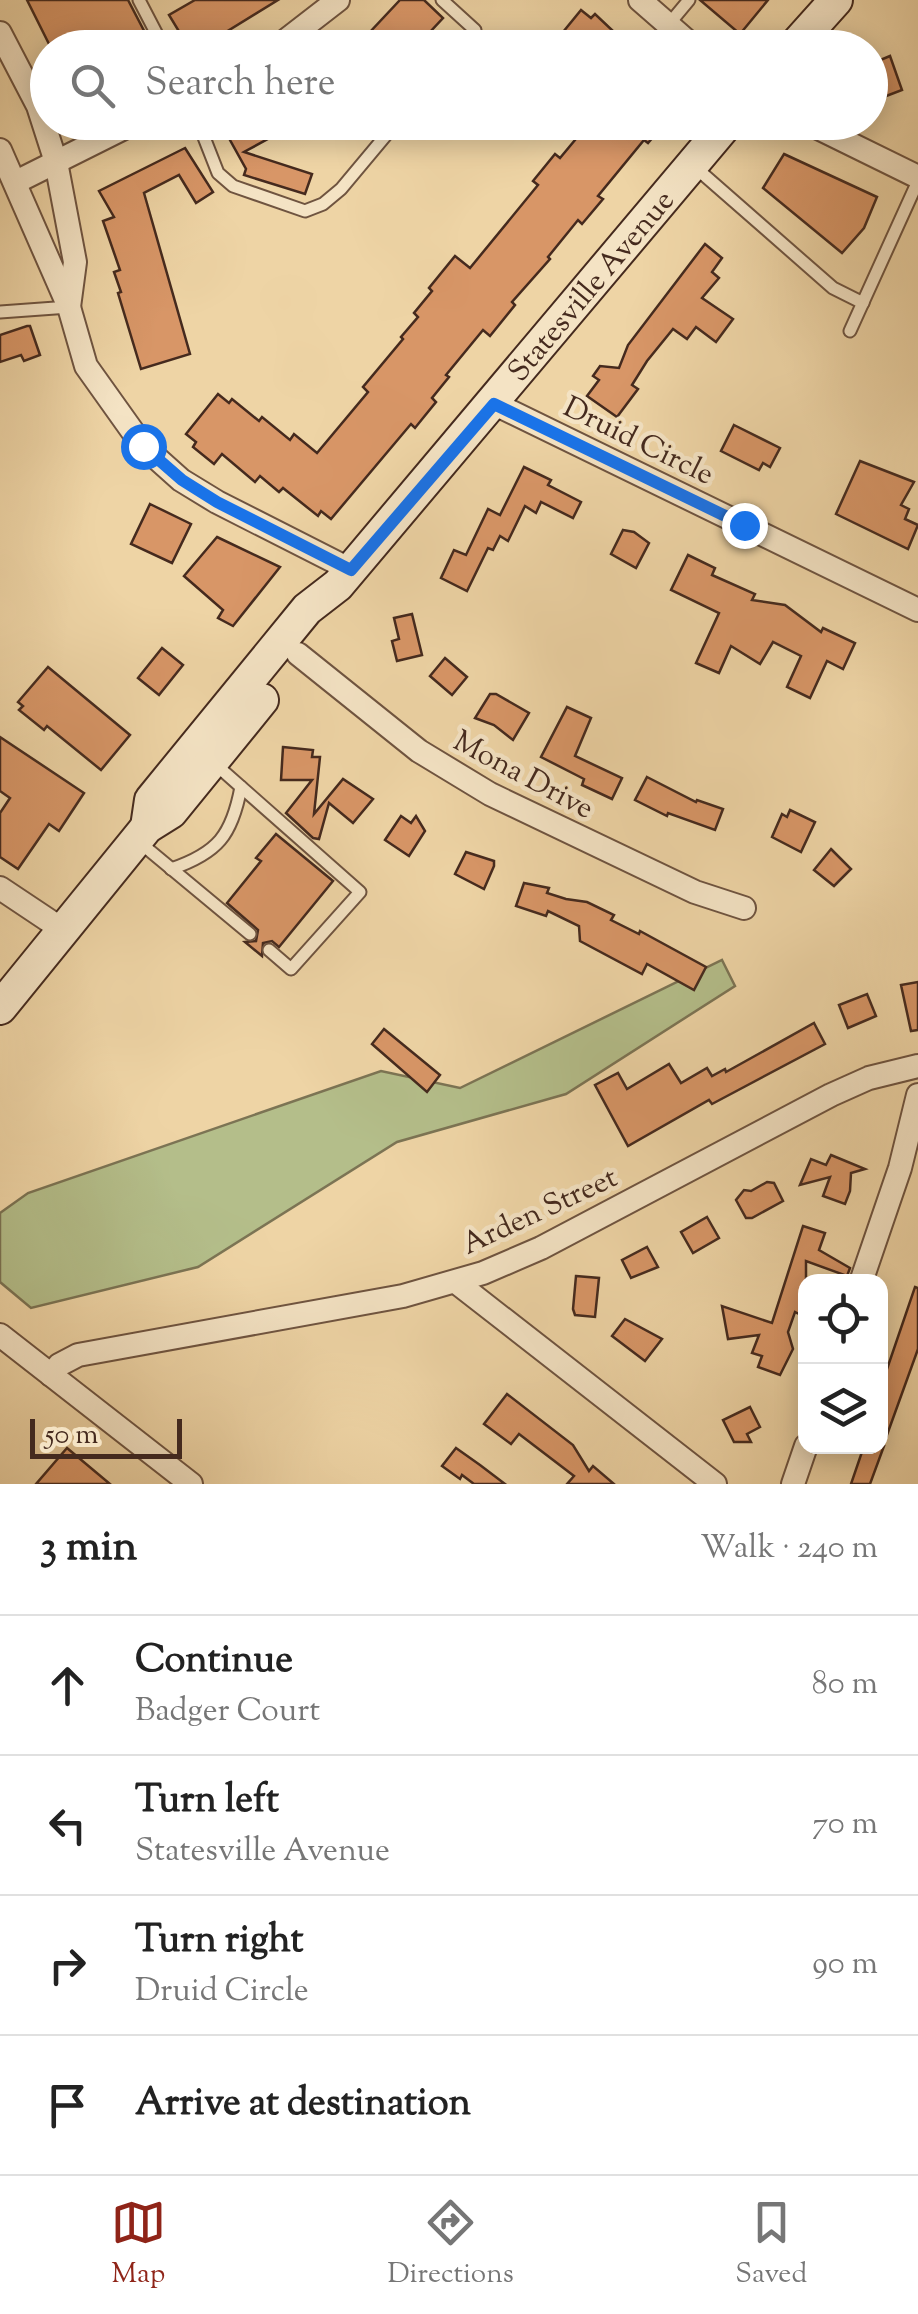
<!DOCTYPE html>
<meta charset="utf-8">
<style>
:root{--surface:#fff;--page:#f2f2f2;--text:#222;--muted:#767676;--line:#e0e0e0;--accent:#8f2418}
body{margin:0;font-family:"Sorts Mill Goudy",serif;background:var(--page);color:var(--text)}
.controls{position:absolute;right:30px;bottom:30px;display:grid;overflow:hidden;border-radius:20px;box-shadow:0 5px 25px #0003}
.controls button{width:90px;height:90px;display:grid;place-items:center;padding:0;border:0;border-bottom:2px solid var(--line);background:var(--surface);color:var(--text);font:50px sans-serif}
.scale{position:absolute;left:30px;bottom:25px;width:152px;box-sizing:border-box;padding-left:10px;border:5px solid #452a1e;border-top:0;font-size:28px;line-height:35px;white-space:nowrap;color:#452a1e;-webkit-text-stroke:8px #f4e3c4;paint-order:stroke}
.stop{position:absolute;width:30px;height:30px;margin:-22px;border:8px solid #1a73e8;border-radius:50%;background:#fff}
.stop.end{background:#1a73e8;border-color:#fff;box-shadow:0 2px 10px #0008}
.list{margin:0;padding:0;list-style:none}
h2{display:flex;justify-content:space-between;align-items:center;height:130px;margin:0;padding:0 40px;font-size:42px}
h2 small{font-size:32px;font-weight:400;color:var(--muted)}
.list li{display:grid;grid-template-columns:65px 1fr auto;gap:30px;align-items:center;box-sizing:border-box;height:140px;padding:0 40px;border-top:2px solid var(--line)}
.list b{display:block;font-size:38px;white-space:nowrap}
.list p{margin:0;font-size:32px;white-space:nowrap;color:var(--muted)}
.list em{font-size:32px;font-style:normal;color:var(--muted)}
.icon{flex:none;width:55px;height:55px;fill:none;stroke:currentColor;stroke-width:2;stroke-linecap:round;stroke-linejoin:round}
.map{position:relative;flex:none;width:918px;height:1484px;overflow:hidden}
.search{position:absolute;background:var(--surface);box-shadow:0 5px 25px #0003;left:30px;right:30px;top:30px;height:110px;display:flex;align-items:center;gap:25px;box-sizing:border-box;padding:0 35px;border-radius:55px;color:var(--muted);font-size:38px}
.sheet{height:690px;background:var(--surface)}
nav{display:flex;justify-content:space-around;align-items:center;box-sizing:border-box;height:140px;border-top:2px solid var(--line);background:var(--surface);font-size:28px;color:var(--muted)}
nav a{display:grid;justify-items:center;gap:5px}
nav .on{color:var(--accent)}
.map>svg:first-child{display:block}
.green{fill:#b4be8a;stroke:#7c7454;stroke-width:2.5}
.building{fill:#d89667;stroke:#452a1e;stroke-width:2.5}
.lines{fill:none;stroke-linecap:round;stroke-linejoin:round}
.lane-casing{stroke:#6f5440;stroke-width:15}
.street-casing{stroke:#6f5440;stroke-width:26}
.secondary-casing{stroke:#452a1e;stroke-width:36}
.lane{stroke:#f4e3c4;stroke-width:11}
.street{stroke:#f4e3c4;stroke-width:22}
.secondary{stroke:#f4e3c4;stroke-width:32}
.route{stroke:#1a73e8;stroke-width:12}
.labels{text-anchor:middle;stroke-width:9;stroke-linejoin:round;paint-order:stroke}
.street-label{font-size:30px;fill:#452a1e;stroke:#f4e3c4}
</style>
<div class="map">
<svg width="918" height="1484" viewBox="0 0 918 1484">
<rect width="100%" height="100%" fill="#eed4a5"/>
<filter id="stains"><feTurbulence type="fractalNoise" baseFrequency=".002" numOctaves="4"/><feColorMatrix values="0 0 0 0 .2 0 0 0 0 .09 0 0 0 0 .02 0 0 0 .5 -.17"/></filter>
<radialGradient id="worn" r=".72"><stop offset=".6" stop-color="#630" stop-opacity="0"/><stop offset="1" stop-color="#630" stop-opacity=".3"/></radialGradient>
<polygon class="green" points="722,960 735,986 566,1094 397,1142 198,1267 31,1308 0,1282 0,1213 28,1193 381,1071 460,1088"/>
<g class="building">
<polygon points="27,0 128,0 153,48 51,48"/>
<polygon points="195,0 278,0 200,48 189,48 169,15"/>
<polygon points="400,0 424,0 443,18 415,48 355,48"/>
<polygon points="700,0 768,0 740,34"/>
<polygon points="581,10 591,18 595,14 631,48 550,48"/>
<polygon points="890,56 902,90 881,98 873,63"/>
<polygon points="220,122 299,122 244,152 312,174 305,194 244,175 246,169"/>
<polygon points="590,122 666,122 648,143 644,140 598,196 603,199 582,224 578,220 548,257 550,259 512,302 515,305 490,336 483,330 446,375 449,377 432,398 436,402 423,418 415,428 411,424 331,519 321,511 318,516 283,488 279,492 260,476 255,482 222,454 214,464 193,447 196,442 186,434 218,394 229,403 232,399 259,421 262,417 290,440 294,434 317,453 368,392 363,387 403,339 401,337 418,317 414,313 432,291 429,288 455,256 470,268 538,185 533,181 555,154 560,158"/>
<polygon points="185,148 213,192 196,203 179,175 144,193 190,354 141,369 118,293 121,292 114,272 120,270 103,221 114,217 99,191"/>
<polygon points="784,154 877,197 864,228 842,253 763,188"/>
<polygon points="705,244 722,258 712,272 719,278 702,298 733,319 716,342 696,327 687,339 673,329 647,361 632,385 638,389 617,417 587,396 599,380 593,376 600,366 619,368 628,345"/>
<polygon points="27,326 30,326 40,355 24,361 21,355 0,362 0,335"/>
<polygon points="734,425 780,448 770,467 763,463 759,470 721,451"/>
<polygon points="860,461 914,482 901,505 909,509 905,519 918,525 908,549 836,514"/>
<polygon points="524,467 551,480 548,485 581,502 573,518 541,502 536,513 525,506 508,541 500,536 493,550 488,548 467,591 441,578 454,550 466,555 488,509 500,515"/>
<polygon points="150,504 191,524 172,563 131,544"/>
<polygon points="623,530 634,532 649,543 636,568 611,554"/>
<polygon points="217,537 280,567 233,626 218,618 223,610 184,576"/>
<polygon points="688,555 715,568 712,575 755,594 752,600 785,605 821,632 823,628 855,643 843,669 827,661 810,698 787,687 801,656 773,642 760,664 731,646 719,673 696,663 719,613 671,590"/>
<polygon points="412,614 422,655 397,661 392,641 399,639 394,618"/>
<polygon points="162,648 183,665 159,695 138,678"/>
<polygon points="445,658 467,677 452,695 430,676"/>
<polygon points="48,667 130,735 101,770 47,726 44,730 19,710 23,706 18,702"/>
<polygon points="490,694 496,694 529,713 513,740 494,725 475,718"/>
<polygon points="567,707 591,718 575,756 622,778 612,799 582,785 584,779 541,757"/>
<polygon points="0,737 84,793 59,831 49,824 18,869 0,857 0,813 10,798 0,791"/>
<polygon points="283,747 313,750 312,757 320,757 314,814 343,779 373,799 353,823 329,803 319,839 313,838 286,813 312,780 281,780"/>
<polygon points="647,777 696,802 697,800 723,809 715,830 668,813 667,816 635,800"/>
<polygon points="790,810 815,822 801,852 772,837 782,814 787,817"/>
<polygon points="401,816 411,823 416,816 425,831 409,856 385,840"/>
<polygon points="276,834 333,881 279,947 272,941 263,943 262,956 245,942 256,941 258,930 227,903 261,861 256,858"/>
<polygon points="831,849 851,869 834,886 814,870"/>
<polygon points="466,852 494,861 494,866 484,889 455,874"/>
<polygon points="524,883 549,888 547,893 566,899 587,902 614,915 611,920 639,934 640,931 706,967 694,990 647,964 642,974 580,941 579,926 548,911 546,916 516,906"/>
<polygon points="918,982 918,1030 911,1031 901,985"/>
<polygon points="867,994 876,1016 848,1028 839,1005"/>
<polygon points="814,1023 825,1044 712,1104 709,1100 628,1146 595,1085 618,1073 627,1089 669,1064 681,1083 707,1068 712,1076 725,1069 726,1072"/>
<polygon points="384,1029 440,1075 427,1092 372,1044"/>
<polygon points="831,1155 865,1169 851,1173 850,1191 845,1204 823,1196 830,1177 800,1185 811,1159 826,1165"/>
<polygon points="767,1182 774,1183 783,1201 752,1218 746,1218 736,1200 744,1190 751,1191"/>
<polygon points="707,1217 719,1238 693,1253 681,1232"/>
<polygon points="803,1226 825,1233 819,1250 850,1268 847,1276 806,1261 806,1306 802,1305 799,1314 795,1312 788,1332 793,1349 780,1375 758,1367 762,1356 752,1353 759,1335 728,1339 722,1306 772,1323"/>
<polygon points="647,1247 658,1267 631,1278 622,1260"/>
<polygon points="576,1276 599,1278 595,1317 575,1315 573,1309"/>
<polygon points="915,1287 918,1288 918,1349 883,1446 880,1446 880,1381 884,1372 886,1372"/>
<polygon points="625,1319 662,1339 645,1361 612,1336"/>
<polygon points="507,1394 573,1445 589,1471 593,1466 614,1484 567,1484 574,1476 519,1434 511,1444 484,1424"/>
<polygon points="750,1407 760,1427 747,1434 751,1442 734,1442 723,1420"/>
<polygon points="864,1446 884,1446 870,1484 851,1484"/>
<polygon points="67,1448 110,1484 36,1484"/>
<polygon points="456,1448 480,1465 505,1484 474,1484 462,1475 460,1479 442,1466"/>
</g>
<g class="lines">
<g class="lane-casing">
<g id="lane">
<polyline points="139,0 164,48"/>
<polyline points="442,0 475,30 460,48"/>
<polyline points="669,24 689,0"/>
<polyline points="198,122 218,173 233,186 305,211 323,204 341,189 397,122"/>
<polyline points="696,168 833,288 863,303"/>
<polyline points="0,312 69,307"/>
<polyline points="850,331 918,181"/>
<polyline points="215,764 360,892 291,969 269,950"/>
<polyline points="138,841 250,934"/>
<path d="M171,869c47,-16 61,-34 70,-82"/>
</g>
</g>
<g class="street-casing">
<g id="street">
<polyline points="640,0 695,48"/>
<polyline points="0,33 38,106 56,162 75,262 69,307"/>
<polyline points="276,48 338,0"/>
<polyline points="806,122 918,177"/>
<polyline points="0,150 69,307 86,366 143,446 181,480 217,502 351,570"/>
<polyline points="16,182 136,122"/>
<polyline points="495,404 918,610"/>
<polyline points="298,654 419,751 490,794 695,892 744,908"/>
<polyline points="0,888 63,930"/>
<polyline points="456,1282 715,1484"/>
<polyline points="861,1282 900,1168 918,1095"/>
<polyline points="0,1335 191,1484"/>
<polyline points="51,1375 59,1365 78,1355 403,1296 483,1273 541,1248 831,1095 869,1078 918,1066"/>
<polyline points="793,1484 806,1446"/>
</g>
</g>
<g class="secondary-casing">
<g id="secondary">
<polyline points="793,48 836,0"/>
<path id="s1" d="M147,827l4,-27 156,-191 31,-24 390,-463"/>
<polyline points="0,1008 147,827 171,812 262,700"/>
</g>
</g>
<use href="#lane" class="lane"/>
<use href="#street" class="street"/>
<use href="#secondary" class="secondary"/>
</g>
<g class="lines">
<polyline class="route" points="143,446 182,480 217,502 351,570 494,404 744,525"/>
</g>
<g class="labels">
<g class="street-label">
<text dy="10" stroke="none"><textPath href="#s1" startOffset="705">Statesville Avenue</textPath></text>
<text transform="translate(639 440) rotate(26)" y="10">Druid Circle</text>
<text transform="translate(524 774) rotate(28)" y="10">Mona Drive</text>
<text transform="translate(539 1210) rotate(-25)" y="10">Arden Street</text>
</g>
</g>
<rect width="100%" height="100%" filter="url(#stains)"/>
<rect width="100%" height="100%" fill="url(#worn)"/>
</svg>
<div class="controls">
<button><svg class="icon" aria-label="locate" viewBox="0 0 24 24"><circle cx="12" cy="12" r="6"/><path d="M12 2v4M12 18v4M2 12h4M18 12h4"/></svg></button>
<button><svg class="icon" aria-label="layers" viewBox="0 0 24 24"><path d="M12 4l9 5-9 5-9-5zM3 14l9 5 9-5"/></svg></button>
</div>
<div class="scale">50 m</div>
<div class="stop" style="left:143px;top:446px"></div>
<div class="stop end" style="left:744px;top:525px"></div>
<div class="search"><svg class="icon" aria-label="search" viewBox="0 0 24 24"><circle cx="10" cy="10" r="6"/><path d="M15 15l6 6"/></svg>Search here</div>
</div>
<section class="sheet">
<h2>3 min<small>Walk · 240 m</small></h2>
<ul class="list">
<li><svg class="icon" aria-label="ahead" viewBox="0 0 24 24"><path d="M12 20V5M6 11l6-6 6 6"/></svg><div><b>Continue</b><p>Badger Court</p></div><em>80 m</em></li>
<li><svg class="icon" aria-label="left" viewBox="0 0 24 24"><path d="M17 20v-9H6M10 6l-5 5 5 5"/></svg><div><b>Turn left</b><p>Statesville Avenue</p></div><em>70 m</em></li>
<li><svg class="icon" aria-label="right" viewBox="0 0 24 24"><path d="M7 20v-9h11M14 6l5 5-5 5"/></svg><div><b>Turn right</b><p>Druid Circle</p></div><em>90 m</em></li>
<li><svg class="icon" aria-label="arrive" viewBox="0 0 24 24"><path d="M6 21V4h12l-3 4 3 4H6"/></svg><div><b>Arrive at destination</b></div></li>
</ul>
</section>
<nav>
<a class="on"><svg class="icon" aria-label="map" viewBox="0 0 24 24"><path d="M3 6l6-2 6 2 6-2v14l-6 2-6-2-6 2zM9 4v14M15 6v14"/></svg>Map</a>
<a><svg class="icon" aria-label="directions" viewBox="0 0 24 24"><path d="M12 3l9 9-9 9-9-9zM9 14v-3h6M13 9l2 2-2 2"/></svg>Directions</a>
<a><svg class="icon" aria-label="saved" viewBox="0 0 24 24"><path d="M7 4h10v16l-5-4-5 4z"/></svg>Saved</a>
</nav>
